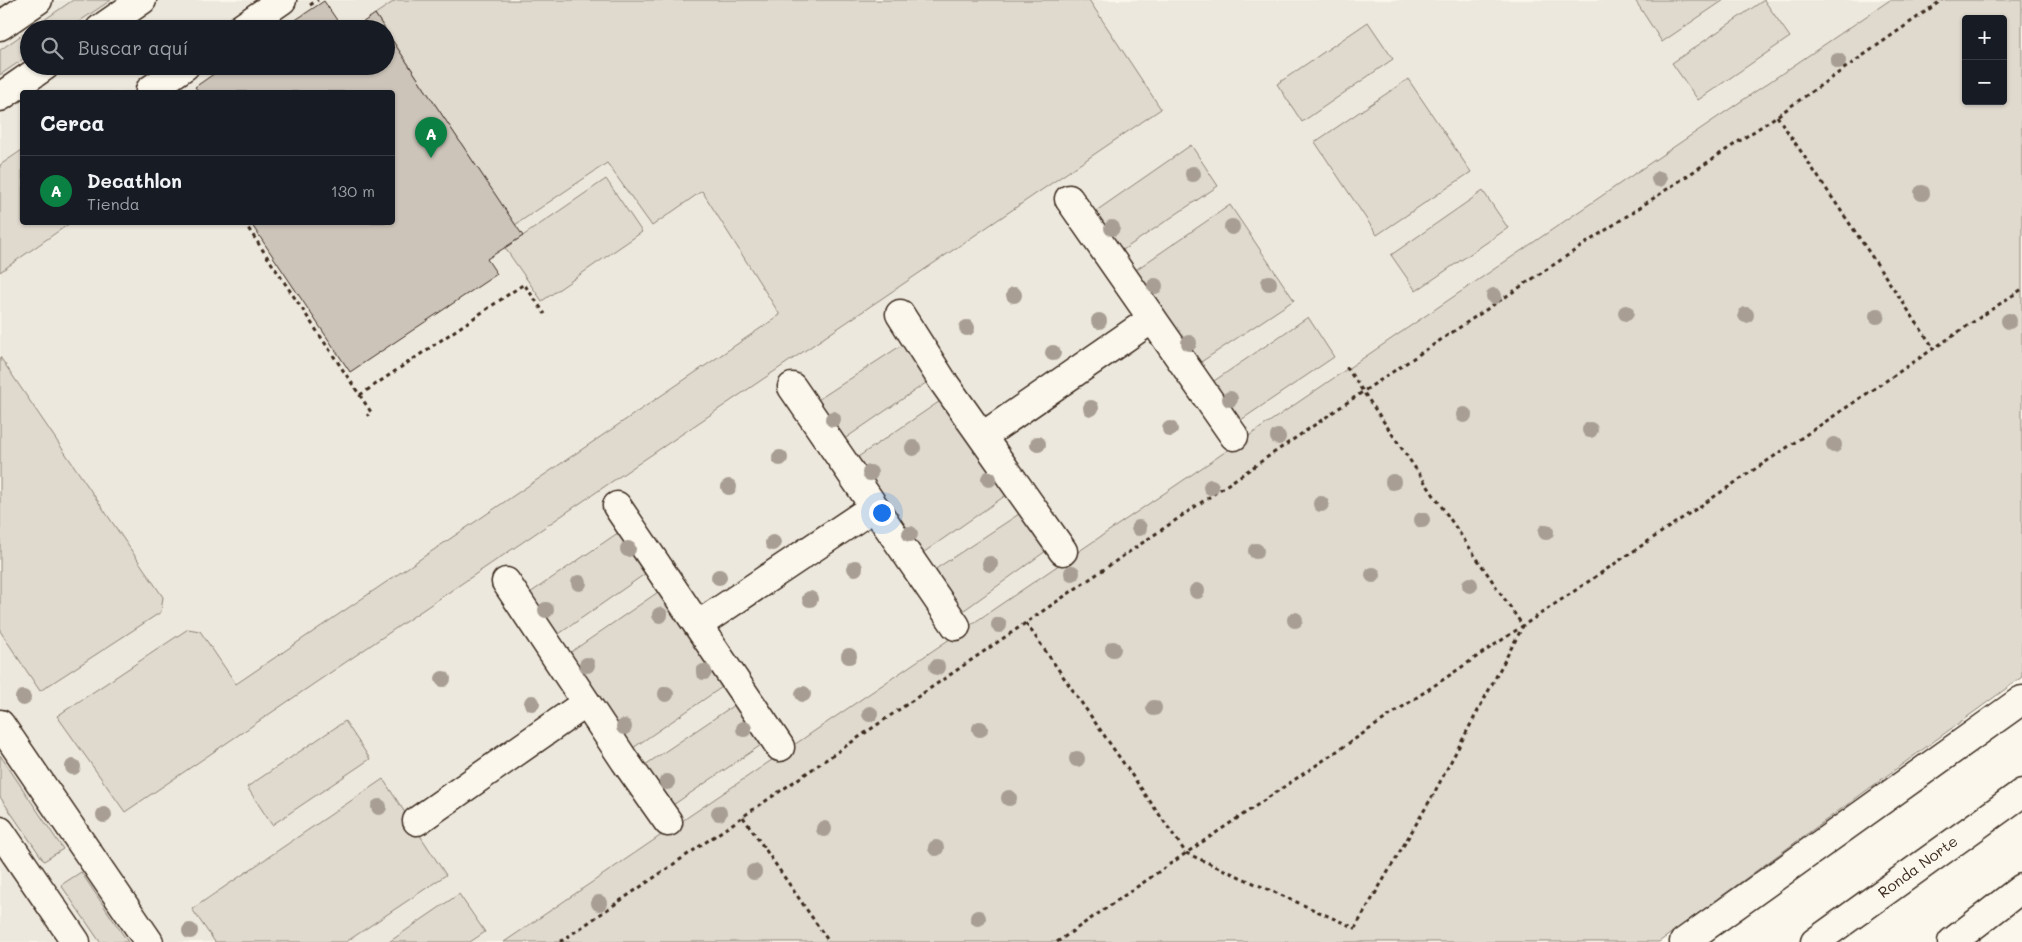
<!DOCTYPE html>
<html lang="es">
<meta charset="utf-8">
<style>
:root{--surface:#171b24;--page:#20242c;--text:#f1f3f6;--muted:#9ea1a6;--line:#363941;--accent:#0b8043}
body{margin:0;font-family:Mali,sans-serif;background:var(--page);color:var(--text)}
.controls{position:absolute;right:15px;top:15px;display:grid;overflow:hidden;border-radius:5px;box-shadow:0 1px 4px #0004}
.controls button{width:45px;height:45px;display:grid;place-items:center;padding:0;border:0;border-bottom:1px solid var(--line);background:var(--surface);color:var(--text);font:25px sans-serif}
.you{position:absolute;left:881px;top:512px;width:18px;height:18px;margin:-12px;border:4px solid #fff;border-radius:50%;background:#1a73e8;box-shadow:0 0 0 8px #1a73e833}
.badge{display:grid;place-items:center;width:32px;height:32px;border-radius:50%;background:var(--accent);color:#fff;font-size:16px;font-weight:700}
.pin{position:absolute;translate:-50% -41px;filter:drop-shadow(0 1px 2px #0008)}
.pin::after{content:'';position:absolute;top:26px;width:18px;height:15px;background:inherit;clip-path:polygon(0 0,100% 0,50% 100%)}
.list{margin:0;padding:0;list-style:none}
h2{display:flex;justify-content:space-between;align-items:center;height:65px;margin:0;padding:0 20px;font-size:21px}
h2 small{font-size:16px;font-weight:400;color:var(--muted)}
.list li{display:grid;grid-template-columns:32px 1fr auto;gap:15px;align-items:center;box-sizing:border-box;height:70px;padding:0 20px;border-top:1px solid var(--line)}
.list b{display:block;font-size:19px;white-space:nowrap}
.list p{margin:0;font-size:16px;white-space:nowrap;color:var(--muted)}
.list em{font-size:16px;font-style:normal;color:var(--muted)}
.icon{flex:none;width:28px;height:28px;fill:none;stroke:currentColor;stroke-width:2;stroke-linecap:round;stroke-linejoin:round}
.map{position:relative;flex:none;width:2022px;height:942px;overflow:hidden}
.search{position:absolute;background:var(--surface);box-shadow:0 1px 4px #0004;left:20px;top:20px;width:375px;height:55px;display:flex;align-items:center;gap:12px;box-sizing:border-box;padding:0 18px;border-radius:28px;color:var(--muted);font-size:19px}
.panel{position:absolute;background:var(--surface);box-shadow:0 1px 4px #0004;left:20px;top:90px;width:375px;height:135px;border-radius:5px}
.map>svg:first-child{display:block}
.built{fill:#ede8dd;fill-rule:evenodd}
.green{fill:#dfd9ce;stroke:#8d8276;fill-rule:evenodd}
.building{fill:#ccc4b9;stroke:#3b2a1e}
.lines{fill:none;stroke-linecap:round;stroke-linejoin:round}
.minor-casing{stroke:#3b2a1e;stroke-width:31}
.highway-casing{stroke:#3b2a1e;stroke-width:31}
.path{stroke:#3b2a1e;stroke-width:3;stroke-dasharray:4 4;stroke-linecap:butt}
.minor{stroke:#fbf7ec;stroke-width:28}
.highway{stroke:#fbf7ec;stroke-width:28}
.tree{fill:#a89e93}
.labels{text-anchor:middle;stroke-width:4.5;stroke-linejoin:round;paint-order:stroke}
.street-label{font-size:15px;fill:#3b2a1e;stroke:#fbf7ec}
</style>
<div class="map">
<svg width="2022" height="942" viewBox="0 0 2022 942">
<rect width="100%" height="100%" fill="#fbf7ec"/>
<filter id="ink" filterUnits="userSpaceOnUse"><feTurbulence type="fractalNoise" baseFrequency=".02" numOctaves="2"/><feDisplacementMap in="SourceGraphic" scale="10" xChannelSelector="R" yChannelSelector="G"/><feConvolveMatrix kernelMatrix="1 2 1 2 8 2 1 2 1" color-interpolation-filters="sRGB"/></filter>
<g filter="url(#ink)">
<path class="built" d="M0,0h2022v677l-363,265h-1659zM1966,19h37v82h-37zM29,29h357v37h-357zM22,92h370v130h-370z"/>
<g class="green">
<polygon points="73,0 111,0 68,29 31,29"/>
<polygon points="396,0 1089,0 1161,109 125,812 57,716 188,629 200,631 236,684 780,315 702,191 652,226 607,163 515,225 375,14"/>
<polygon points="1635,0 1724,0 1662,42"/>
<polygon points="1764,0 1790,37 1698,100 1672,63"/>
<path d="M1890,0h132v677l-363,265h-1155zM1966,19h37v82h-37z"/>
<polygon points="1368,22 1393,59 1302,122 1277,84"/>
<polygon points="29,30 29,55 0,75 0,50"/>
<polygon points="1408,79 1471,172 1377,235 1315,142"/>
<polygon points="1191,145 1218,186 1120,252 1093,213"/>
<polygon points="22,150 22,222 70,223 0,272 0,165"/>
<polygon points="606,179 642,232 542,301 505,248"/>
<polygon points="1483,191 1508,228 1416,291 1391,255"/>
<polygon points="1230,205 1294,300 1198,364 1134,271"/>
<polygon points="1308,317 1334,357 1238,422 1211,383"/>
<polygon points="911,339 936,376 840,442 813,403"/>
<polygon points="0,357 163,597 161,612 40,691 0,631"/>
<polygon points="949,395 1012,491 917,557 852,461"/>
<polygon points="1025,510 1050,548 956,616 928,574"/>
<polygon points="625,528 652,569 556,636 527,595"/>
<polygon points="664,588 728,683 633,748 568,654"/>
<polygon points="740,701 767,741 673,805 645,765"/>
<polygon points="345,721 370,759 272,825 247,787"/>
<polygon points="0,755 63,849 44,861 0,797"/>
<polygon points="383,779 446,875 346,942 215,942 192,909"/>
<polygon points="81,872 128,942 100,942 61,885"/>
<polygon points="459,894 485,932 470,942 389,942"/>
</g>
<g class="building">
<polygon points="324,1 343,29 282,29"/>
<polygon points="375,14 385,29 353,29"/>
<polygon points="386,31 523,236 487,259 497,274 350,372 250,222 392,222 392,92 199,92 195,87 225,66 386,66"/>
</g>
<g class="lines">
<g class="minor-casing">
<g id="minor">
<polyline points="0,26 38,0"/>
<polyline points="100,29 142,0"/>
<polyline points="240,29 282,0"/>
<polyline points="150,90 185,66"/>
<polyline points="0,97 45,66"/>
<polyline points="1069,199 1234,436"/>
<polyline points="900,314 942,380 1063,551"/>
<polyline points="792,387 956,626"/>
<polyline points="983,436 1152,319"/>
<polyline points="617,506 780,747"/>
<polyline points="506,582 625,761 668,822"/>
<polyline points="698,625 874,507"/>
<polyline points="0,724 149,942"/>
<polyline points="417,821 586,703"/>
<polyline points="0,831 76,942"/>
<polyline points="1684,942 2022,700"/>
<polyline points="1952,942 2022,888"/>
</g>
</g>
<g class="highway-casing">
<polyline id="highway" points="1815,942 2022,793"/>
</g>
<g class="path">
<polyline points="310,5 318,0"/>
<polyline points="1777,116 1933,347"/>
<polyline points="244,222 371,412 367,416"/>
<polyline points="360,395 524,284 545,314"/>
<polyline points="1026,623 1186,853 1355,928 1432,797 1523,626 1345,365"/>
<polyline points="743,817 829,942"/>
<polyline points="560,942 1364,391 1777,116 1942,0"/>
<polyline points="1057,942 1186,853 2022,289"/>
</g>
<use href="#minor" class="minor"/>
<use href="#highway" class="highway"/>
</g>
<g class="tree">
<circle cx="1838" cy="61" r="8"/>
<circle cx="1193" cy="174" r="8"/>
<circle cx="1659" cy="179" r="8"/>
<circle cx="1922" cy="193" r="8"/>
<circle cx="1232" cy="227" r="8"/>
<circle cx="1112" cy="228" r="8"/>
<circle cx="1269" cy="283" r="8"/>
<circle cx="1155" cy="286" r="8"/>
<circle cx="1014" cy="295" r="8"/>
<circle cx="1494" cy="296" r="8"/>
<circle cx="1626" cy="313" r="8"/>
<circle cx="1746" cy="315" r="8"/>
<circle cx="1877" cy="316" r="8"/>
<circle cx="1099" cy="321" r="8"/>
<circle cx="2009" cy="321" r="8"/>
<circle cx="967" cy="328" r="8"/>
<circle cx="1189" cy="343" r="8"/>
<circle cx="1053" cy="353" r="8"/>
<circle cx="1230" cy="399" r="8"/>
<circle cx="1091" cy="408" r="8"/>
<circle cx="1464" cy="415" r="8"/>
<circle cx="833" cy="419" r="8"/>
<circle cx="1170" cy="429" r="8"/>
<circle cx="1590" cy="430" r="8"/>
<circle cx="1278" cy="437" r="8"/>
<circle cx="1038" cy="444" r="8"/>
<circle cx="1834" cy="445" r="8"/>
<circle cx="913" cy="448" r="8"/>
<circle cx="780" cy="458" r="8"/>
<circle cx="870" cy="473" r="8"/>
<circle cx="989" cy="479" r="8"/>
<circle cx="1393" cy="482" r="8"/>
<circle cx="729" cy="487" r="8"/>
<circle cx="1211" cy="487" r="8"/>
<circle cx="1321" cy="504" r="8"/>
<circle cx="1422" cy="520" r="8"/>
<circle cx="1139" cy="528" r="8"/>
<circle cx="1546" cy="532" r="8"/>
<circle cx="910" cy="534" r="8"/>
<circle cx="773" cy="543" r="8"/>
<circle cx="628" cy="549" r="8"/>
<circle cx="1256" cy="551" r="8"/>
<circle cx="990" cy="564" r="8"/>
<circle cx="855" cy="568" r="8"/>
<circle cx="1072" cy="573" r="8"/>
<circle cx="1373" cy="575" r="8"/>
<circle cx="719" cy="577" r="8"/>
<circle cx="579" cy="583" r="8"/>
<circle cx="1470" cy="585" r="8"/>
<circle cx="1197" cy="591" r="8"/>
<circle cx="810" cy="599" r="8"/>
<circle cx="546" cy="610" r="8"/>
<circle cx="660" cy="615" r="8"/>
<circle cx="1295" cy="620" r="8"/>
<circle cx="999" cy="625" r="8"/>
<circle cx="1113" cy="649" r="8"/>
<circle cx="849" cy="656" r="8"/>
<circle cx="587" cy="665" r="8"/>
<circle cx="937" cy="667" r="8"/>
<circle cx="704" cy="672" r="8"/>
<circle cx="443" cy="679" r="8"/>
<circle cx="666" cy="694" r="8"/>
<circle cx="803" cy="694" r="8"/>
<circle cx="23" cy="698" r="8"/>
<circle cx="532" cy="703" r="8"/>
<circle cx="1154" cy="708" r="8"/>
<circle cx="870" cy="714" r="8"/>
<circle cx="624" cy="727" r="8"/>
<circle cx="744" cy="729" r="8"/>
<circle cx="980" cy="729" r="8"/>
<circle cx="1077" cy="759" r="8"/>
<circle cx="73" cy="767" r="8"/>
<circle cx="667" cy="782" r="8"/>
<circle cx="1009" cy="798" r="8"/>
<circle cx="379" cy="807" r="8"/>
<circle cx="719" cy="813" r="8"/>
<circle cx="104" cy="815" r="8"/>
<circle cx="824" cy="829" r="8"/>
<circle cx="936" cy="848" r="8"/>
<circle cx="754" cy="872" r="8"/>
<circle cx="599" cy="903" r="8"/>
<circle cx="978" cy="918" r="8"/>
<circle cx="190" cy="931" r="8"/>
</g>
</g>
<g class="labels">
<g class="street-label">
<text transform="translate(1918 867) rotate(-36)" y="5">Ronda Norte</text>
</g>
</g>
</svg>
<div class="controls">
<button>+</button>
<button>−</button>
</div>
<div class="you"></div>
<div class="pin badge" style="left:431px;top:158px">A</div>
<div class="search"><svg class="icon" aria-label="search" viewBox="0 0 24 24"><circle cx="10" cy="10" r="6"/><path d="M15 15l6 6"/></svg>Buscar aquí</div>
<section class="panel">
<h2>Cerca<small></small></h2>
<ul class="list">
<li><span class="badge">A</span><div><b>Decathlon</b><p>Tienda</p></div><em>130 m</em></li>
</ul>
</section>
</div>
